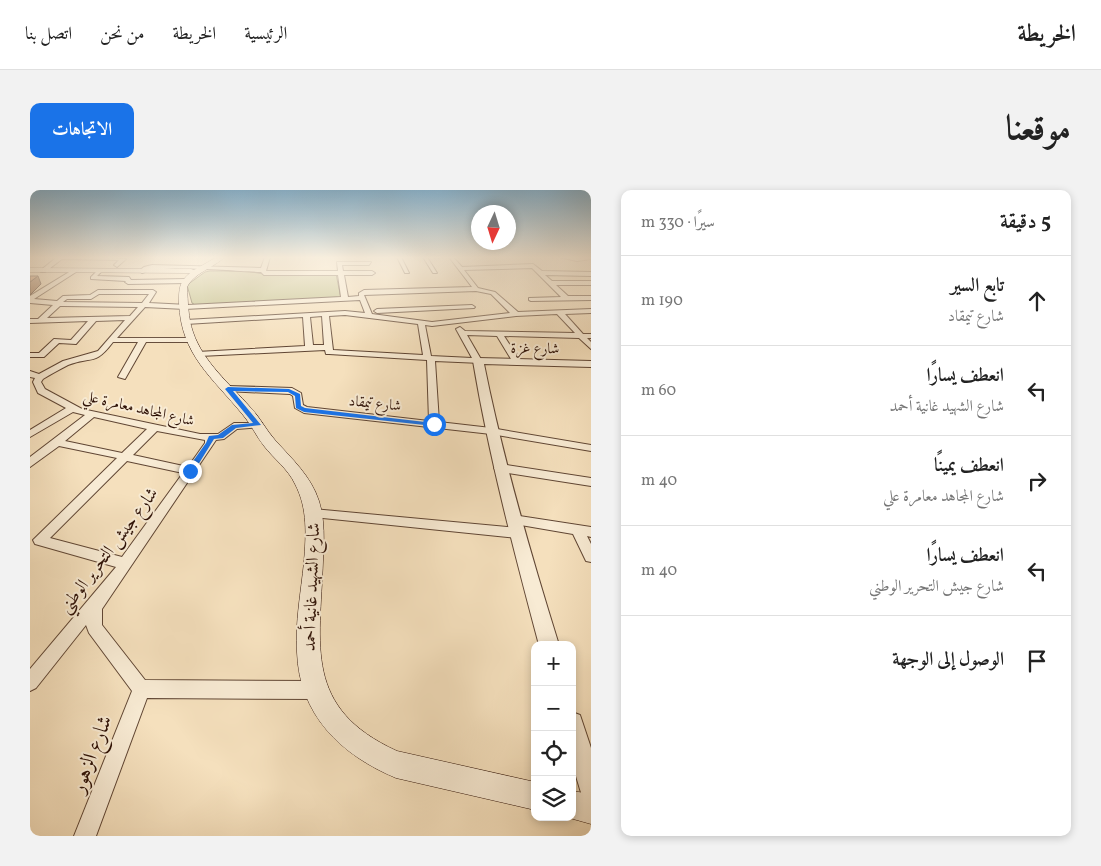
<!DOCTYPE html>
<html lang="ar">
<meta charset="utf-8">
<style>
:root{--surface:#fff;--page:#f2f2f2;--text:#222;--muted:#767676;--line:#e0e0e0;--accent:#1a73e8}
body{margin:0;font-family:Vollkorn,Amiri,serif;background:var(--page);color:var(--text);direction:rtl}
.controls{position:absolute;right:15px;bottom:15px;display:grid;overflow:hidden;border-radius:10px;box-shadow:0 2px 8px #0003}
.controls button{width:45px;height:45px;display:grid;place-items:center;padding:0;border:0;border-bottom:1px solid var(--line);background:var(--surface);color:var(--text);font:25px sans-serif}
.compass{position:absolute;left:441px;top:15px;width:45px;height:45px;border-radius:50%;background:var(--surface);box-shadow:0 2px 8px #0003;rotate:184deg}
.stop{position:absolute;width:15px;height:15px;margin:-11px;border:4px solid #1a73e8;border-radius:50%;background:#fff}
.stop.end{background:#1a73e8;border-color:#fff;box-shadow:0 1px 5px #0008}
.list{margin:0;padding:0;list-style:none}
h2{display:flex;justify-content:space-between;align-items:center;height:65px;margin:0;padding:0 20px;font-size:21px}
h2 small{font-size:16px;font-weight:400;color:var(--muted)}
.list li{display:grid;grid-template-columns:32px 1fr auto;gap:15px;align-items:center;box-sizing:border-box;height:90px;padding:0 20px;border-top:1px solid var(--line)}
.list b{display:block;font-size:19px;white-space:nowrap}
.list p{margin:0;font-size:16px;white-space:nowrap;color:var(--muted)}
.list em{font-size:16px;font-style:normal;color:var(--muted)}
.icon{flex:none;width:28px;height:28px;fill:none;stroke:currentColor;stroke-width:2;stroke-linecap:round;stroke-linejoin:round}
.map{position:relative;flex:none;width:561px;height:646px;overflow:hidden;direction:ltr;border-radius:10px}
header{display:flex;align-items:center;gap:30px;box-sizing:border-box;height:70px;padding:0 25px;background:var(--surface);border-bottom:1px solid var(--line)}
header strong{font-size:24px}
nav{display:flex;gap:28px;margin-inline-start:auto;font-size:18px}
.intro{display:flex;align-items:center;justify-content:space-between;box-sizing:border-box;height:120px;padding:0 30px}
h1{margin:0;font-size:35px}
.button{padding:12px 22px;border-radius:10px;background:var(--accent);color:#fff;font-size:18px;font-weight:700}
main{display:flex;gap:30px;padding:0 30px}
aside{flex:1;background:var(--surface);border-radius:10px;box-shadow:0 2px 8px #0003}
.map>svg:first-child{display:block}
.green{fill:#c2c18d;stroke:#786a4a}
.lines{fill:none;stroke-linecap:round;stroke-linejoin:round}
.minor-casing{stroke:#604634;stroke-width:2}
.tertiary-casing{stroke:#604634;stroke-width:2}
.secondary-casing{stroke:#2f1207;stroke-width:1}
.minor{fill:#f8ebd4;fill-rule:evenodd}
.tertiary{fill:#f8ebd4;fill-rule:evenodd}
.secondary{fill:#f8ebd4;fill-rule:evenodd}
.shaded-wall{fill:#8d6041;stroke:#2f1207}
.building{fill:#ca895d;stroke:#2f1207}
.route{fill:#1a73e8}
.labels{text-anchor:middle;stroke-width:4;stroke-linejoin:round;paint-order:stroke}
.far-street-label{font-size:15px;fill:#2f1207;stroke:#f8ebd4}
.street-label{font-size:18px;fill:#2f1207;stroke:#f8ebd4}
.near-street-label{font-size:21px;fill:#2f1207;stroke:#f8ebd4}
</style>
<header>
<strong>الخريطة</strong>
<nav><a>الرئيسية</a><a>الخريطة</a><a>من نحن</a><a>اتصل بنا</a></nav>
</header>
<div class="intro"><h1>موقعنا</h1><a class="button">الاتجاهات</a></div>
<main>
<aside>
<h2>5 دقيقة<small>سيرًا · 330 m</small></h2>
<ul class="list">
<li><svg class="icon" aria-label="ahead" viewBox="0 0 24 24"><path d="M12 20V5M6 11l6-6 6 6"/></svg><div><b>تابع السير</b><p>شارع تيمقاد</p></div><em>190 m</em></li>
<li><svg class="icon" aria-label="left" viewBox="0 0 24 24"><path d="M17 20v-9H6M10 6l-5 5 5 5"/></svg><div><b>انعطف يسارًا</b><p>شارع الشهيد غانية أحمد</p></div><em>60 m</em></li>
<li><svg class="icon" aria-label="right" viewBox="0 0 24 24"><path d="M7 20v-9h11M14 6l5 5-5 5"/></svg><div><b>انعطف يمينًا</b><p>شارع المجاهد معامرة علي</p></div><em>40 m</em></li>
<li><svg class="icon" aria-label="left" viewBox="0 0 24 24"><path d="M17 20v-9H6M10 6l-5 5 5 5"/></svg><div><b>انعطف يسارًا</b><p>شارع جيش التحرير الوطني</p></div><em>40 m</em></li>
<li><svg class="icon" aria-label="arrive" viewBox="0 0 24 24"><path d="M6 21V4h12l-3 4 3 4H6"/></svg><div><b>الوصول إلى الوجهة</b></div></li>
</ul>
</aside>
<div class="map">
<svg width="561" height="646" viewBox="0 0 561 646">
<rect width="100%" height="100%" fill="#f5e0bd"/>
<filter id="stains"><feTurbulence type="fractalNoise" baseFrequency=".004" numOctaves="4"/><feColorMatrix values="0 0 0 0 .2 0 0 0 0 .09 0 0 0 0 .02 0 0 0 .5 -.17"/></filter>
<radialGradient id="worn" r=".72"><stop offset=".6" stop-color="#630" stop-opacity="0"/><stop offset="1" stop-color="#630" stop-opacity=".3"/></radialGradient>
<polygon class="green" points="180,81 217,81 233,84 306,84 311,108 167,116 162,113 157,95 175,82"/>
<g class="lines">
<g class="minor-casing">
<g id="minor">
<polygon points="27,67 65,67 96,69 87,77 84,75 89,70 32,69 15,82 11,82 11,80"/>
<path d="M235,67h5l-4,14h72l-1,-9h34l-2,3h-27l1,6h29l3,2 -3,2h-28l4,22 11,-1v-3l5,-3 108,-3 -23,-30h4l9,10 71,-3 9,7 49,1v4l-46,-1 7,6h39v4h-35l12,11h23v4l-60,1 -2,-1v-2l32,-1 -29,-29 -68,2 14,18 17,4 23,20 73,-3v4l-26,1 18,20h8v4h-4l4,4v7l-12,-11 -75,-2 17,26 -4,2h-3l-17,-28 -30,-1 15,26 -1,2 -46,-2 4,61 52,6 100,17v6l-100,-17 -187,-21 -9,-5 -2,-12 -3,-2 -65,-3v-4l3,-1 64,2 9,5 2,12 4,2 122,14 -2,-61 -98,-6h-3l-1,-4 -125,6h-3v-4l108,-6 -2,-29 -117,7 -4,-2 4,-2 159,-9 20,2 -5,-13 -175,9 -40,-2 -28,31h74l4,2 -4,2h-45l-21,37 -7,-2 20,-35h-25c-18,24 -21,14 -45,23 -8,4 -17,9 -25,14l-2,3 4,7 37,20 118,25h18l16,-11h28v4l-25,2 -13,10 -8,1 -114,169v16l43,55 171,1 6,3 3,6 -3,6 -6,3 -169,-1 -51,138h-22l58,-145 -43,-58 -3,-8 -50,63 -6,3v-22l86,-102 -81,-23 -2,-4 84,-82 -58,-12 -29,21v-10l55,-42 -12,-3 -43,25v-7l36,-22 -28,-15 -5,-11 2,-4 -5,-1v-6l9,3 24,-13 35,-10 27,-31 -29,1 -20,23 -17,-1 -15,14h-14v-4h9l15,-14 17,1 17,-19 -58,2v-4h8l15,-14 -23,-2v-7l44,-27 2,3 -42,27 23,2 6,-5 27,-1 8,-5h55l3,2 -7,11 39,2 153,-8 -3,-22h-74l-3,-3c-26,-1 -100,-8 -119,1l-3,-2 5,-4 8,-2 109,3zM446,101l15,3 19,19 -78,9 -60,-8 -8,-19zM69,104h50l-7,9 -79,-1 4,-3h24zM30,116h3l75,1 -8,9 -83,2zM527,124l18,19 -110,-2 -5,-4 -4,2 16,29 -41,-2 -6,-31 7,1 84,-10zM315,125l73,9 5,31 -90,-5 -4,-34zM292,126l2,29h-11l-3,-28zM64,227l53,12 -25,24 -57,-12zM127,241l48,9v3l-17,24 -55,-12zM97,271l56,12 -61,84 -72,-19z"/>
<polygon points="367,67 371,67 379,83 375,83"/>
<polygon points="393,67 397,67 407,83 403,83"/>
<polygon points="529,67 561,67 561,69 547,71"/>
<polygon points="69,79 72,81 67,86 99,87 101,90 156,89 159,91 156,93 98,94 95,92 96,91 61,89 61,87"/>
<polygon points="442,115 445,117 444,118 347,123 344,121 347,119"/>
<polygon points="470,274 561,288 561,296 466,281 464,278"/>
<polygon points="283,319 487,338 492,340 494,343 492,346 487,348 283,327 279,326 277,323 279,320"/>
<polygon points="483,325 561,337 561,347 557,346 561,354 561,372 556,371 543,344 479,333 477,330 479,327"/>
</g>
</g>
<g class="tertiary-casing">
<g id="tertiary">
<path d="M448,168l113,3v6l-107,-3c19,95 46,188 75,281h-20c-25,-94 -50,-188 -66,-284z"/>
<polygon points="542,522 550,525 561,558 561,609 552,606 542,573"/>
</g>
</g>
<g class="secondary-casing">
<g id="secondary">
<path d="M187,67h8c-12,11 -31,16 -38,30 1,15 1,31 6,45 10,30 37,52 57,75 10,10 16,23 25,33 17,19 36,36 44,61 6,19 5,40 4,60 -3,85 -20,147 74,190l138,31v28l-139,-32c-55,-23 -97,-63 -99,-126 -2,-30 4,-60 7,-90 2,-27 4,-53 -9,-78 -7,-15 -21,-25 -31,-38 -8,-10 -13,-22 -21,-31 -31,-38 -62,-60 -64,-112 0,-14 0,-21 11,-30l-160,-1v-4l161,1 3,1z"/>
<polygon points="542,601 561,604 561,634 536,627 542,627"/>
</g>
</g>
<use href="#minor" class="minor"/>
<use href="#tertiary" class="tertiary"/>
<use href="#secondary" class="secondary"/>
</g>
<polygon class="shaded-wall" points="8,86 11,94 0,105 0,92"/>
<polygon class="building" points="0,86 8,86 0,92"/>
<linearGradient id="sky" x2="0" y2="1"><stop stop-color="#8ab7d4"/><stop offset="0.43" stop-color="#faf1e1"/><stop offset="1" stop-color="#faf1e1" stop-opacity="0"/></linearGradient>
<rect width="561" height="157" fill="url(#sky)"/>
<polygon class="route" points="198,197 259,199 270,204 271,216 275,218 404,233 408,234 404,236 274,222 266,218 265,206 258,202 203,201 231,235 206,238 193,248 184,249 163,283 157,283 156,281 176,253 179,246 188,245 202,235 223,233 195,199"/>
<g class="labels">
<g class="far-street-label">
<text transform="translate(505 158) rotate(1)" y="5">شارع غزة</text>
<text transform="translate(345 213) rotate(6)" y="5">شارع تيمقاد</text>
<text transform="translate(109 218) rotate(13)" y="5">شارع المجاهد معامرة علي</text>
</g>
<g class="street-label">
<text transform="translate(78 360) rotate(-53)" y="6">شارع جيش التحرير الوطني</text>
<text transform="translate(281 397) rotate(-88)" y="6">شارع الشهيد غانية أحمد</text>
</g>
<g class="near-street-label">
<text transform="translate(61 564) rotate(-69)" y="7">شارع الزهور</text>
</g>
</g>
<rect width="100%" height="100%" filter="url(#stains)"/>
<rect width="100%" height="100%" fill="url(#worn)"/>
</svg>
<div class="controls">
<button>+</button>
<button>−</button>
<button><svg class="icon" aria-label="locate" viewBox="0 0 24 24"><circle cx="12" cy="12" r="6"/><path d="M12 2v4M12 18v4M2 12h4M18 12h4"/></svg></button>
<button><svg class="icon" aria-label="layers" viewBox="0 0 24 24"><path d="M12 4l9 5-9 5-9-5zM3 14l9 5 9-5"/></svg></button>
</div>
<svg class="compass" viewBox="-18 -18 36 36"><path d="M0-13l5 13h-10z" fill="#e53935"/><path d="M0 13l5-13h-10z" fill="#767676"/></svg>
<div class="stop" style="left:404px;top:234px"></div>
<div class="stop end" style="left:160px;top:281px"></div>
</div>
</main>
